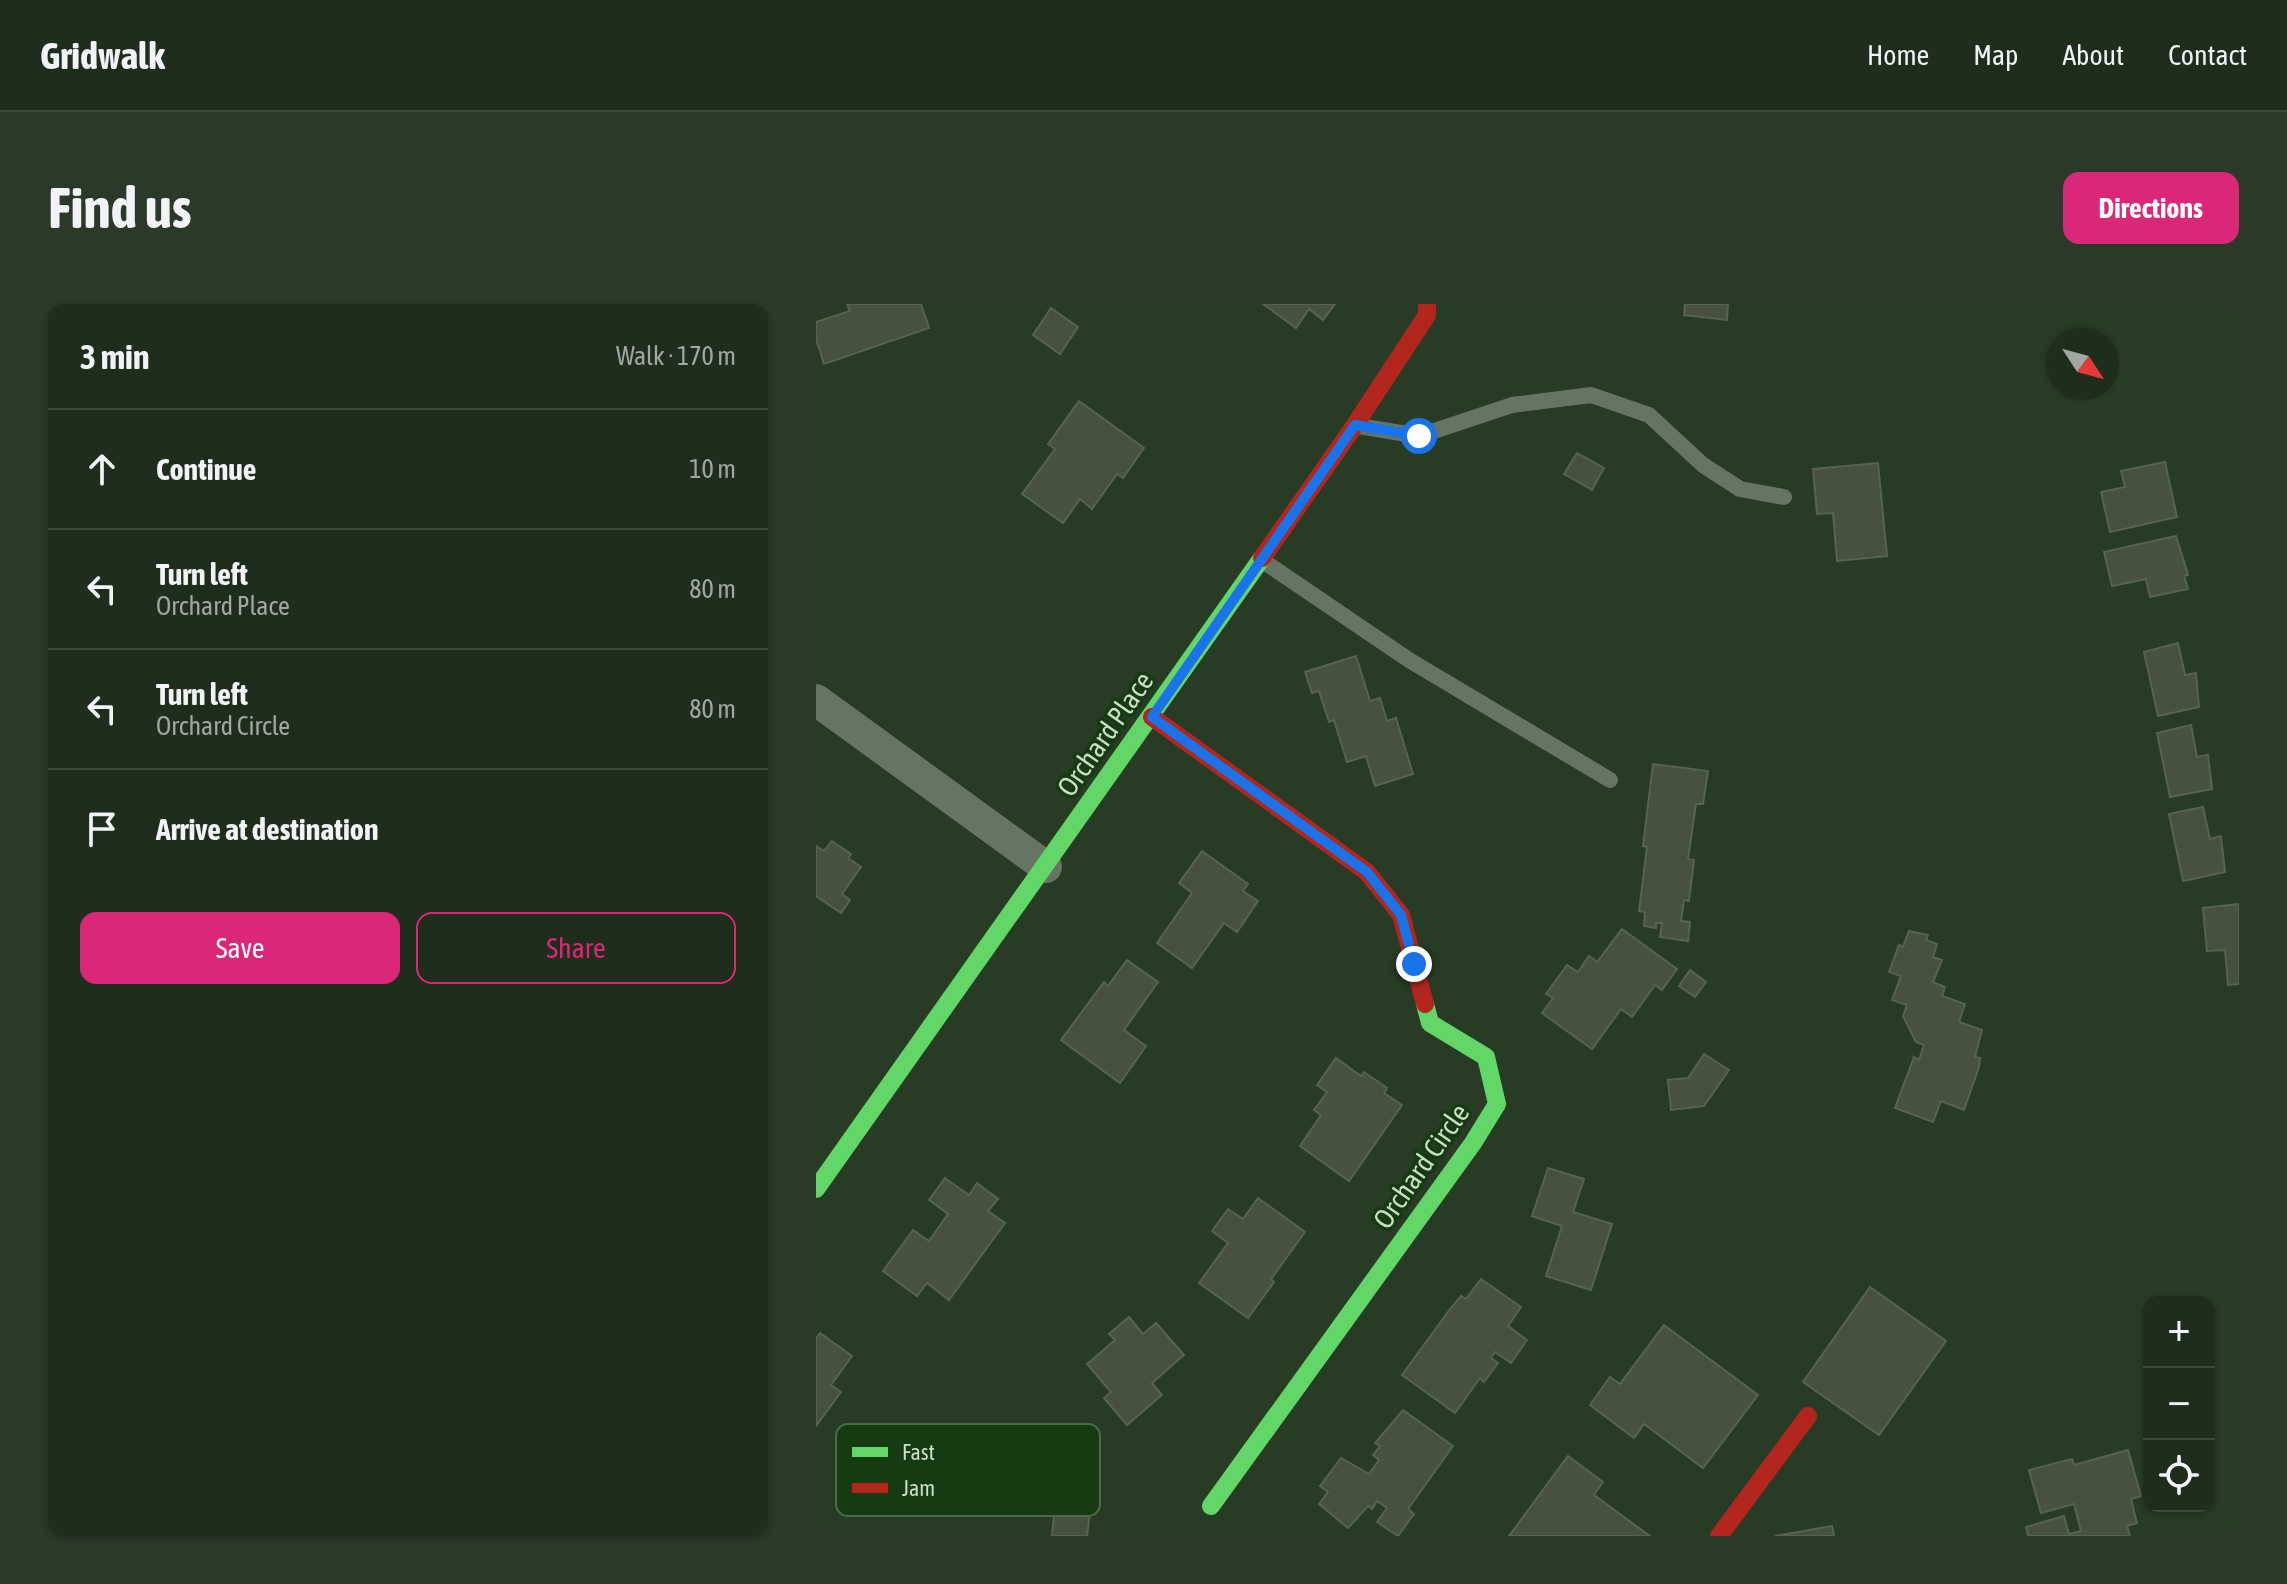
<!DOCTYPE html>
<meta charset="utf-8">
<style>
:root{--surface:#1e2d1c;--page:#2b3929;--text:#f1f3f6;--muted:#a1a8a3;--line:#3c493b;--accent:#db2777}
body{margin:0;font-family:"Asap Condensed",sans-serif;background:var(--page);color:var(--text)}
.controls{position:absolute;right:24px;bottom:24px;display:grid;overflow:hidden;border-radius:16px;box-shadow:0 2px 6px #0004}
.controls button{width:72px;height:72px;display:grid;place-items:center;padding:0;border:0;border-bottom:2px solid var(--line);background:var(--surface);color:var(--text);font:40px sans-serif}
.compass{position:absolute;left:1231px;top:24px;width:72px;height:72px;border-radius:50%;background:var(--surface);box-shadow:0 2px 6px #0004;rotate:126deg}
.stop{position:absolute;width:24px;height:24px;margin:-18px;border:6px solid #1a73e8;border-radius:50%;background:#fff}
.stop.end{background:#1a73e8;border-color:#fff;box-shadow:0 2px 8px #0008}
.list{margin:0;padding:0;list-style:none}
h2{display:flex;justify-content:space-between;align-items:center;height:104px;margin:0;padding:0 32px;font-size:34px}
h2 small{font-size:26px;font-weight:400;color:var(--muted)}
.list li{display:grid;grid-template-columns:52px 1fr auto;gap:24px;align-items:center;box-sizing:border-box;height:120px;padding:0 32px;border-top:2px solid var(--line)}
.list b{display:block;font-size:30px;white-space:nowrap}
.list p{margin:0;font-size:26px;white-space:nowrap;color:var(--muted)}
.list em{font-size:26px;font-style:normal;color:var(--muted)}
.actions{display:flex;gap:16px;padding:24px 32px}
.actions a{flex:1;padding:18px 0;border:2px solid var(--accent);border-radius:16px;text-align:center;font-size:28px;color:var(--accent)}
.actions .main{background:var(--accent);color:#fff}
.icon{flex:none;width:44px;height:44px;fill:none;stroke:currentColor;stroke-width:2;stroke-linecap:round;stroke-linejoin:round}
.map{position:relative;flex:none;width:1423px;height:1232px;overflow:hidden;border-radius:16px}
header{display:flex;align-items:center;gap:48px;box-sizing:border-box;height:112px;padding:0 40px;background:var(--surface);border-bottom:2px solid var(--line)}
header strong{font-size:38px}
nav{display:flex;gap:44px;margin-inline-start:auto;font-size:28px}
.intro{display:flex;align-items:center;justify-content:space-between;box-sizing:border-box;height:192px;padding:0 48px}
h1{margin:0;font-size:56px}
.button{padding:20px 36px;border-radius:16px;background:var(--accent);color:#fff;font-size:28px;font-weight:700}
main{display:flex;gap:48px;padding:0 48px}
aside{flex:1;background:var(--surface);border-radius:16px;box-shadow:0 2px 6px #0004}
.map>svg:first-child{display:block}
.building{fill:#46523d;stroke:#56634d;stroke-width:2}
.lines{fill:none;stroke-linecap:round;stroke-linejoin:round}
.lane{stroke:#667464;stroke-width:16}
.street{stroke:#667464;stroke-width:32}
.fast{stroke:#63d668;stroke-width:18}
.jam{stroke:#b3261e;stroke-width:18}
.route{stroke:#1a73e8;stroke-width:10}
.labels{text-anchor:middle;stroke-width:7;stroke-linejoin:round;paint-order:stroke}
.street-label{font-size:28px;fill:#cadfc6;stroke:#163a11}
.key{fill:#163a11;stroke:#4c6c47;stroke-width:2}
.key-label{font-size:22px;fill:#cadfc6}
</style>
<header>
<strong>Gridwalk</strong>
<nav><a>Home</a><a>Map</a><a>About</a><a>Contact</a></nav>
</header>
<div class="intro"><h1>Find us</h1><a class="button">Directions</a></div>
<main>
<aside>
<h2>3 min<small>Walk · 170 m</small></h2>
<ul class="list">
<li><svg class="icon" aria-label="ahead" viewBox="0 0 24 24"><path d="M12 20V5M6 11l6-6 6 6"/></svg><div><b>Continue</b></div><em>10 m</em></li>
<li><svg class="icon" aria-label="left" viewBox="0 0 24 24"><path d="M17 20v-9H6M10 6l-5 5 5 5"/></svg><div><b>Turn left</b><p>Orchard Place</p></div><em>80 m</em></li>
<li><svg class="icon" aria-label="left" viewBox="0 0 24 24"><path d="M17 20v-9H6M10 6l-5 5 5 5"/></svg><div><b>Turn left</b><p>Orchard Circle</p></div><em>80 m</em></li>
<li><svg class="icon" aria-label="arrive" viewBox="0 0 24 24"><path d="M6 21V4h12l-3 4 3 4H6"/></svg><div><b>Arrive at destination</b></div></li>
</ul>
<div class="actions"><a class="main">Save</a><a>Share</a></div>
</aside>
<div class="map">
<svg width="1423" height="1232" viewBox="0 0 1423 1232">
<rect width="100%" height="100%" fill="#283c25"/>
<g class="building">
<polygon points="31,0 105,0 113,24 8,60 0,35 0,18 34,7"/>
<polygon points="447,0 519,0 507,16 493,5 480,24"/>
<polygon points="869,0 912,0 911,16 868,11"/>
<polygon points="235,4 262,23 244,50 217,31"/>
<polygon points="263,97 328,144 307,174 301,170 276,205 264,195 247,219 206,190 239,145 232,140"/>
<polygon points="761,149 788,164 776,186 748,170"/>
<polygon points="1349,158 1361,213 1294,228 1285,188 1309,183 1305,167"/>
<polygon points="1062,159 1071,252 1021,257 1017,209 1001,210 997,165"/>
<polygon points="1360,232 1372,271 1368,272 1372,285 1334,293 1330,275 1296,282 1288,248"/>
<polygon points="1362,339 1369,371 1380,369 1383,403 1342,412 1328,348"/>
<polygon points="540,352 554,397 564,394 571,417 580,414 597,470 559,482 550,452 531,458 518,416 513,418 503,387 496,389 489,368"/>
<polygon points="1375,421 1381,453 1392,451 1396,485 1354,493 1341,429"/>
<polygon points="837,460 892,467 887,500 880,500 872,555 878,556 873,597 868,596 865,617 874,618 872,637 844,633 846,619 840,619 840,624 828,622 829,608 823,607 831,543 827,542"/>
<polygon points="1387,503 1394,535 1405,532 1409,568 1367,577 1353,510"/>
<polygon points="16,537 35,550 32,554 45,563 26,590 34,596 25,609 0,592 0,542 8,547"/>
<polygon points="386,547 432,580 427,587 442,597 421,628 408,619 376,664 341,639 376,589 363,579"/>
<polygon points="1423,600 1423,680 1412,681 1409,646 1391,647 1387,604"/>
<polygon points="806,625 861,665 846,686 839,681 816,713 805,705 776,745 726,709 737,694 730,690 751,661 762,668 773,652 781,658"/>
<polygon points="1093,627 1112,631 1110,636 1121,640 1117,653 1126,656 1117,678 1129,683 1126,692 1149,700 1143,718 1166,726 1159,753 1164,754 1163,763 1148,806 1125,797 1117,818 1079,804 1098,753 1103,756 1108,741 1100,738 1087,712 1091,701 1076,696 1085,672 1073,668 1083,641 1087,643"/>
<polygon points="311,656 342,678 308,726 330,742 304,779 245,736 288,678 292,682"/>
<polygon points="874,666 890,678 879,693 863,682"/>
<polygon points="888,750 913,766 888,802 855,806 852,776 872,774"/>
<polygon points="520,754 545,772 548,768 571,784 568,789 586,801 533,877 484,842 505,811 498,806 511,788 501,781"/>
<polygon points="732,864 768,875 757,908 796,920 775,986 730,972 746,922 716,912"/>
<polygon points="129,874 153,891 161,879 182,895 172,907 189,919 133,996 111,979 101,992 67,967 97,926 113,937 132,910 113,896"/>
<polygon points="442,894 489,928 455,975 458,978 432,1014 383,979 412,939 396,927 412,905 427,915"/>
<polygon points="665,975 705,1003 692,1022 711,1036 695,1059 679,1048 675,1054 682,1059 668,1078 664,1074 639,1109 586,1071 634,1005 645,992 650,995"/>
<polygon points="1054,983 1130,1037 1063,1131 987,1078"/>
<polygon points="313,1013 327,1030 340,1019 368,1051 336,1079 346,1091 311,1121 288,1094 295,1088 271,1060 299,1036 293,1030"/>
<polygon points="848,1021 942,1091 887,1164 828,1120 818,1134 774,1101 794,1073 804,1080"/>
<polygon points="4,1029 36,1052 15,1081 25,1088 0,1122 0,1034"/>
<polygon points="587,1106 637,1142 592,1205 598,1210 582,1232 561,1218 571,1204 561,1197 556,1205 552,1202 532,1224 503,1200 512,1188 504,1182 525,1154 553,1170 563,1156 557,1151 564,1142 559,1139"/>
<polygon points="1312,1146 1325,1192 1315,1195 1321,1219 1311,1222 1314,1232 1212,1232 1210,1223 1248,1212 1253,1230 1265,1227 1258,1200 1225,1209 1213,1166 1256,1155 1258,1161"/>
<polygon points="752,1152 787,1178 778,1191 834,1232 693,1232"/>
<polygon points="241,1180 277,1184 271,1232 236,1232"/>
<polygon points="1016,1222 1018,1232 959,1232"/>
</g>
<g class="lines">
<g class="lane">
<polyline points="543,122 603,132 696,101 775,91 833,111 887,161 924,185 968,193"/>
<polyline points="447,257 593,356 794,476"/>
</g>
<polyline class="street" points="0,396 230,563"/>
<g class="fast">
<polyline points="0,885 446,254"/>
<polyline points="395,1202 657,839 681,800 670,753 614,719 609,700"/>
</g>
<g class="jam">
<polyline points="446,254 539,121 611,11 611,0"/>
<polyline points="336,413 551,568 585,611 609,700"/>
<polyline points="903,1232 992,1112"/>
</g>
</g>
<g class="lines">
<polyline class="route" points="598,660 585,611 551,568 336,413 539,121 603,132"/>
</g>
<g class="labels">
<g class="street-label">
<text transform="translate(289 430) rotate(-55)" y="10">Orchard Place</text>
<text transform="translate(605 862) rotate(-55)" y="10">Orchard Circle</text>
</g>
</g>
<rect x="20" y="1120" width="264" height="92" rx="12" class="key"/>
<rect x="36" y="1143" width="36" height="10" fill="#63d668"/>
<rect x="36" y="1179" width="36" height="10" fill="#b3261e"/>
<g class="key-label">
<text x="86" y="1156">Fast</text>
<text x="86" y="1192">Jam</text>
</g>
</svg>
<div class="controls">
<button>+</button>
<button>−</button>
<button><svg class="icon" aria-label="locate" viewBox="0 0 24 24"><circle cx="12" cy="12" r="6"/><path d="M12 2v4M12 18v4M2 12h4M18 12h4"/></svg></button>
</div>
<svg class="compass" viewBox="-18 -18 36 36"><path d="M0-13l5 13h-10z" fill="#e53935"/><path d="M0 13l5-13h-10z" fill="#a1a8a3"/></svg>
<div class="stop" style="left:603px;top:132px"></div>
<div class="stop end" style="left:598px;top:660px"></div>
</div>
</main>
